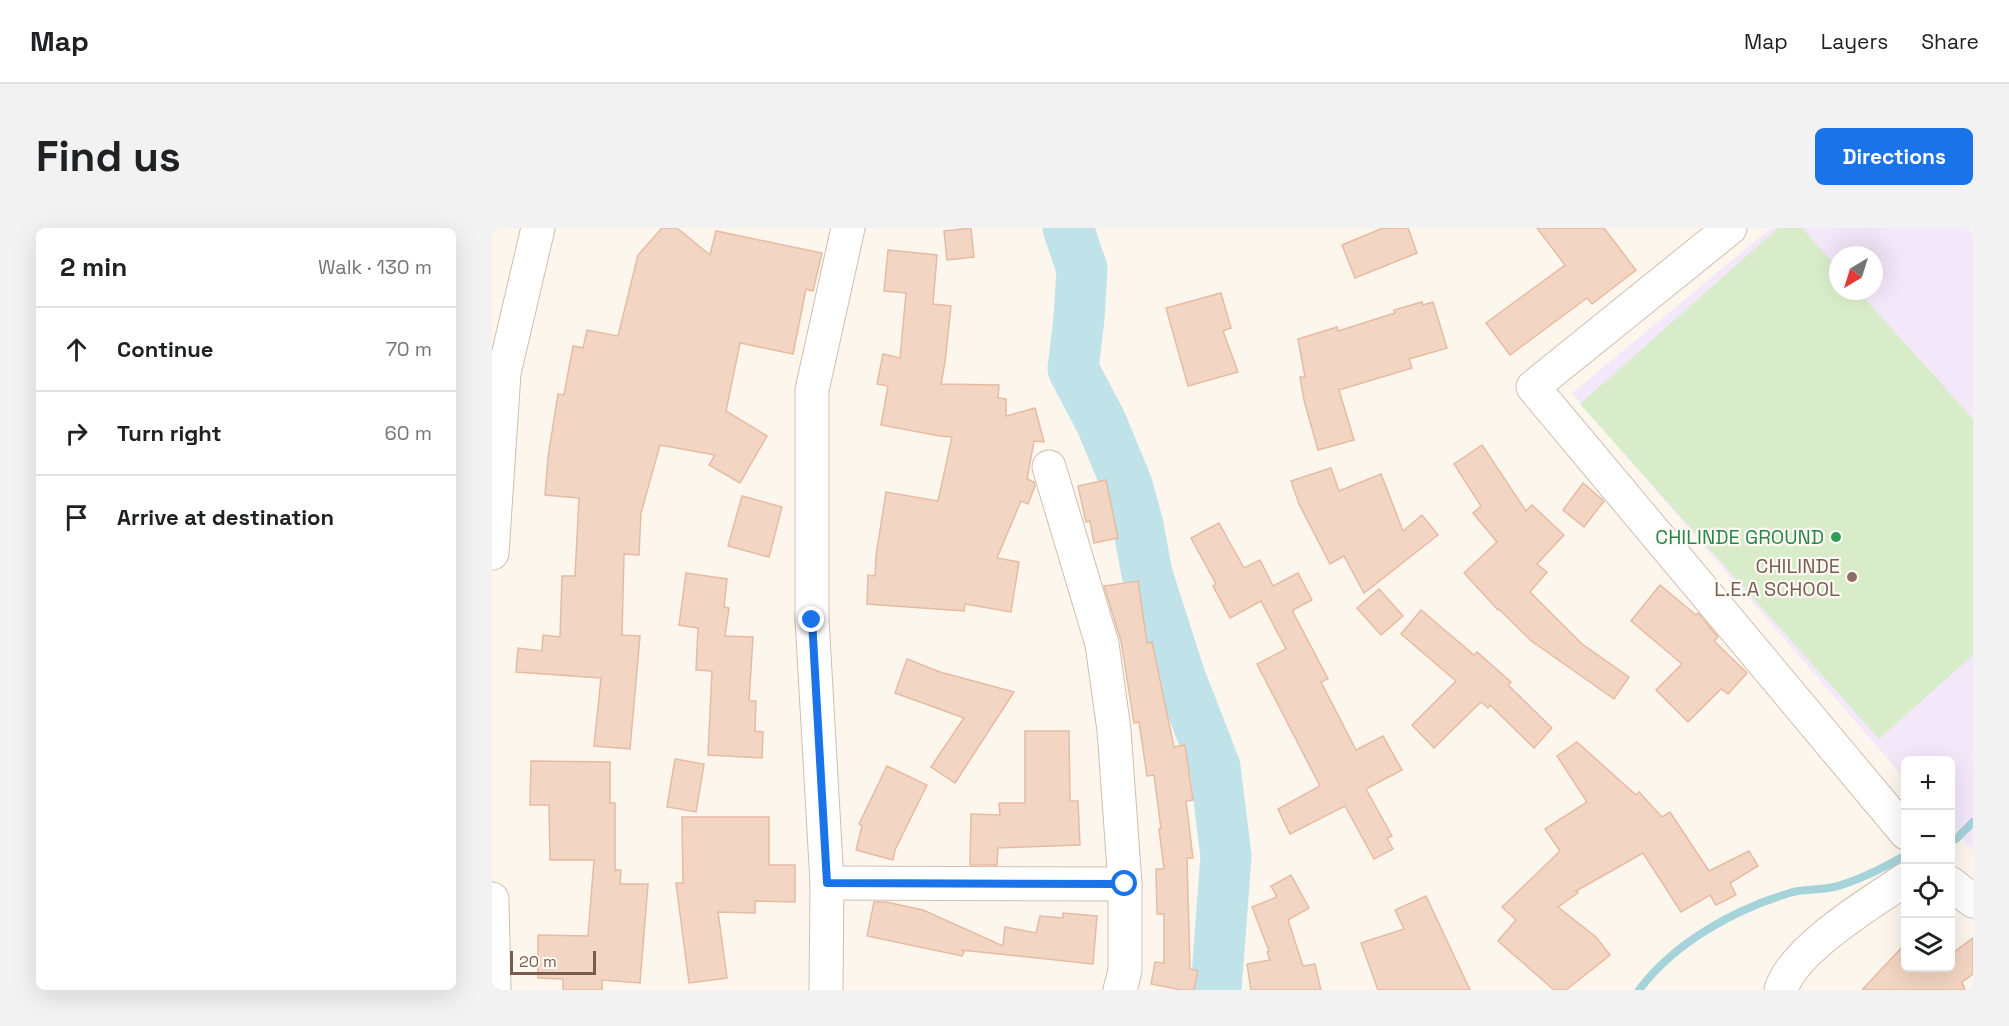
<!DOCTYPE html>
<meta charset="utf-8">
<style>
:root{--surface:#fff;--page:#f2f2f2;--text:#202124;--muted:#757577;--line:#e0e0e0;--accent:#1a73e8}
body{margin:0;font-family:"Space Grotesk",sans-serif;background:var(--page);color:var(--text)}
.controls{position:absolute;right:18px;bottom:18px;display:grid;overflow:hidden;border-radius:9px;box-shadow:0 6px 24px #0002}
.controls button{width:54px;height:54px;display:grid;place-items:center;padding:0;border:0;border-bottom:2px solid var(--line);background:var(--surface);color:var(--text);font:30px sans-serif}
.compass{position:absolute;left:1337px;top:18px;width:54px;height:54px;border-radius:50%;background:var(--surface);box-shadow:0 6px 24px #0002;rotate:218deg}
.scale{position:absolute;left:18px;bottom:15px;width:86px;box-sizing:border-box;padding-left:6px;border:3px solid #7a5c4d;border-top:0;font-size:16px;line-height:21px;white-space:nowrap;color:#7a5c4d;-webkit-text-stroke:4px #fffaf3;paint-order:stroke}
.stop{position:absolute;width:18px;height:18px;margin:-14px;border:4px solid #1a73e8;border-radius:50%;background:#fff}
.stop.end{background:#1a73e8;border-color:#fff;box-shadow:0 2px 6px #0008}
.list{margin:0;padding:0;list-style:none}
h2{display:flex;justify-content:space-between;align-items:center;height:78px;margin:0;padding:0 24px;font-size:26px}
h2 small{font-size:20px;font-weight:400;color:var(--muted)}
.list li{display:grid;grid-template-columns:39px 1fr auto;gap:18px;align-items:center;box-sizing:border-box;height:84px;padding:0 24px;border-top:2px solid var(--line)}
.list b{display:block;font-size:22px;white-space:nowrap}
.list em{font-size:20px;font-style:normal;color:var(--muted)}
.icon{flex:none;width:33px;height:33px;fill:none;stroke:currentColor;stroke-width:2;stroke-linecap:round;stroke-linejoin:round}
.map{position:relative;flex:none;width:1481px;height:762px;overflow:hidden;border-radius:9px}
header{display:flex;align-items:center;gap:36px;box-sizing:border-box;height:84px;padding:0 30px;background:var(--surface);border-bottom:2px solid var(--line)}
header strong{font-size:28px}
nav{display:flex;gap:33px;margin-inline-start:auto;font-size:21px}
.intro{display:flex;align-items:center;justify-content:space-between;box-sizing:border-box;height:144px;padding:0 36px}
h1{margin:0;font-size:42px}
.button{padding:15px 27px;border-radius:9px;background:var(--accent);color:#fff;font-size:21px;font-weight:700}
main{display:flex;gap:36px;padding:0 36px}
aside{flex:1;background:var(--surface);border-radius:9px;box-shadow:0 6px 24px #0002}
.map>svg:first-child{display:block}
.education{fill:#f3e8fa;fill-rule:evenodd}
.green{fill:#d8ecc9}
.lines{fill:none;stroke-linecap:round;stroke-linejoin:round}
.stream{stroke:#a5d3da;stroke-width:8}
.river{stroke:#bfe3e8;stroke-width:51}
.building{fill:#f3d5c3;stroke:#e6bba3;stroke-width:1.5}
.minor-casing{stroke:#d1beb0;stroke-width:35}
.minor{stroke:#fff;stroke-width:33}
.route{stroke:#1a73e8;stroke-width:8}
.leisure-dot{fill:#2e9e5b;stroke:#fffaf3;stroke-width:2}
.education-dot{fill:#8d6e63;stroke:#fffaf3;stroke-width:2}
.labels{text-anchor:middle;stroke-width:4.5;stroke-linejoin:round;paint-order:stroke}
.leisure-label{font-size:20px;fill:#27864d;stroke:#fffaf3;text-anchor:end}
.education-label{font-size:20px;fill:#785e54;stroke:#fffaf3;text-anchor:end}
</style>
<header>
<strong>Map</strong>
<nav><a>Map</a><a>Layers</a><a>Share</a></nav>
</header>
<div class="intro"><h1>Find us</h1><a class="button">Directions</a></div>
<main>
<aside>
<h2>2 min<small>Walk · 130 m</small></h2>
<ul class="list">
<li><svg class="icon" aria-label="ahead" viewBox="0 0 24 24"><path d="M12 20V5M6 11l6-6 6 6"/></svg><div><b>Continue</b></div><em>70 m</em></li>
<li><svg class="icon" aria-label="right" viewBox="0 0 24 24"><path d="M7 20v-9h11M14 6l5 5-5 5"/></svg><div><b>Turn right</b></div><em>60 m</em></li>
<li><svg class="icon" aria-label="arrive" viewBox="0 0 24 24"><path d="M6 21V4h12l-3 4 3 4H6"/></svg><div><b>Arrive at destination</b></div></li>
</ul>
</aside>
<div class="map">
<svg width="1481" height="762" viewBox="0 0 1481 762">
<rect width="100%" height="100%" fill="#fdf6ec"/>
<path class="education" d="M1279,0h202v622l-22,-22 -1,-68h-44l-1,19 -333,-386zM1346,27h36v36h-36z"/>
<polygon class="green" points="1286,0 1310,0 1346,40 1346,63 1366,63 1481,191 1481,427 1387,511 1088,176"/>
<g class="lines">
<g class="stream">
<polyline points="1458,613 1464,611 1481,594"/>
<path d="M1147,762c36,-48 96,-81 154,-98 13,-3 27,-2 41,-5 23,-6 51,-20 72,-32"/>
</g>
<polyline class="river" points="576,0 590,41 587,90 581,141 609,194 635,257 646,297 655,346 688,449 723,539 734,628 724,762"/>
</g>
<g class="building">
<polygon points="170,0 185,0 218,27 224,3 330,25 321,63 314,61 301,126 248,115 234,183 275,208 248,255 217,237 223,227 168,217 149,285 147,327 132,326 130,407 148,408 138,521 102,518 109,450 24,444 26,420 50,423 51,407 68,409 70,348 83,348 87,270 53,267 56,229 66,166 72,167 81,118 91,120 95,102 126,108 146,27"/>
<polygon points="479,0 482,29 455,32 452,3"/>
<polygon points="891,0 916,0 925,25 863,50 850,17"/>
<polygon points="1045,0 1112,0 1144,42 1100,76 1095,70 1018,127 994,95 1073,37"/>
<polygon points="396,22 445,27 441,76 459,78 453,134 449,156 507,157 506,170 514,171 514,188 543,180 552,214 542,213 535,251 542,254 543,258 536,276 529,273 505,330 527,334 519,384 473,376 472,383 375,376 376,347 383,348 384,328 394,264 446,273 460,209 448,208 389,197 396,158 385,156 391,126 408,130 414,65 392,63"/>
<polygon points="729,65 739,100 731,103 746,144 696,158 674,80"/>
<polygon points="930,74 931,77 941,74 955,120 917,131 920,140 847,162 862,212 826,222 812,172 808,149 813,149 806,111 845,99 846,103 903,85 902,82"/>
<polygon points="990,217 1034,283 1040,277 1072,307 1045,336 1055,344 1038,364 1090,416 1137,449 1122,471 1038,412 1007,381 1006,382 972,345 1005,314 981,285 989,278 962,236"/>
<polygon points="839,240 847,263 889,246 911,303 930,287 946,307 872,365 852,328 838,336 807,276 799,253"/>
<polygon points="614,252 626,310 602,315 598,293 594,294 586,258"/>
<polygon points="1091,255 1112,273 1092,299 1071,282"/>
<polygon points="250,268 290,279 277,329 236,318"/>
<polygon points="727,295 752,340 768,332 781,358 806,345 820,372 801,382 801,384 836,451 829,454 864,522 891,508 910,542 874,561 900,608 895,610 901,621 882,631 853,578 798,606 786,581 828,558 765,436 794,421 769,373 738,390 721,358 724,356 699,310"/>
<polygon points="194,345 235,351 232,379 237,380 233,408 261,409 257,473 264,473 263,503 271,504 270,530 216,527 220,443 204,442 206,400 187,397"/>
<polygon points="646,353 655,415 660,414 682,519 693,517 701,572 694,573 701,630 695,630 698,741 706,743 702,762 689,762 659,756 663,734 672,735 672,686 665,686 664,641 672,641 667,601 669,601 662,547 655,548 647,494 642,495 629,413 612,358"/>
<polygon points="1168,357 1204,387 1206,385 1226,409 1222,413 1255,445 1236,466 1229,461 1196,494 1164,462 1190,436 1139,393"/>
<polygon points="887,361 911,388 889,407 865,380"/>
<polygon points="929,382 982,427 985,424 1019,454 1016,457 1060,500 1042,520 998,477 996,480 989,474 942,520 920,497 964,453 909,406"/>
<polygon points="415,431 448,444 522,464 463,555 439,539 472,490 403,465"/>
<polygon points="533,503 577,503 578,573 586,573 588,617 506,620 505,637 478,637 479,586 508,587 507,575 533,575"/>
<polygon points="1085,514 1144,567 1147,564 1170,589 1178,584 1217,643 1257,623 1266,638 1238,655 1244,667 1224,677 1218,667 1189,684 1151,625 1084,663 1086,665 1066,679 1104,709 1118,727 1074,762 1062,762 1006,713 1024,692 1010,679 1068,623 1053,601 1095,574 1065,528"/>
<polygon points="183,531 212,536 204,584 175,579"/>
<polygon points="39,533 118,534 118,575 123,575 123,642 129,642 128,656 156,656 148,755 110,752 110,762 71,762 71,751 46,750 46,707 96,708 102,632 58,632 57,577 38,577"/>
<polygon points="395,538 435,557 403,622 401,632 364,622 370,598 367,596"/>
<polygon points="190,589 277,589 277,637 303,637 303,674 263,673 263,685 226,684 235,750 197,755 184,655 191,655"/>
<polygon points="799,647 817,680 796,692 811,738 823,736 829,762 759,762 755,736 778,732 775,724 777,723 760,679 785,669 779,658"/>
<polygon points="934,668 978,762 886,762 869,715 912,701 903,682"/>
<polygon points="382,674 394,674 431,682 511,718 513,699 544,705 548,688 571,690 571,685 605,688 601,736 469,722 472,724 470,728 375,708"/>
<polygon points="1481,710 1481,746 1470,754 1473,762 1370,762 1413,716 1413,740 1458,740 1458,727"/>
</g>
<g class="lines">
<g class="minor-casing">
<g id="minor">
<polyline points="1238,0 1041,159 1414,605"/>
<polyline points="557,239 610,416 622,502 633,656 633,743 628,762"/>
<polyline points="0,325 12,145 46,0"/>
<polyline points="335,655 633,656"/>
<polyline points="1458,655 1481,673"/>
<polyline points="0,671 2,762"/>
<polyline points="334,762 335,655 320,391 320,162 356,0"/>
<path d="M1289,762c12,-41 90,-87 125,-111"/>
</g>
</g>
<use href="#minor" class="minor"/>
</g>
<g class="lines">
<polyline class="route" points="320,392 335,655 633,656"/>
</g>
<circle class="leisure-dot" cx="1344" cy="309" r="6"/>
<circle class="education-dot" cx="1360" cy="349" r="6"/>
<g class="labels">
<g class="leisure-label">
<text x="1332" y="316">CHILINDE GROUND</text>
</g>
<g class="education-label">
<text x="1348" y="345">CHILINDE<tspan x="1348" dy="23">L.E.A SCHOOL</tspan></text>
</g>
</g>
</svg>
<div class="controls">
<button>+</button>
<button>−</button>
<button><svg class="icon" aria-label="locate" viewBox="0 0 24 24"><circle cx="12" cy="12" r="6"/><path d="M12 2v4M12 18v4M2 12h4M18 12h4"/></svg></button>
<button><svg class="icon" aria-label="layers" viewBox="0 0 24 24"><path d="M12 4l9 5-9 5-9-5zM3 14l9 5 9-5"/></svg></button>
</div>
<svg class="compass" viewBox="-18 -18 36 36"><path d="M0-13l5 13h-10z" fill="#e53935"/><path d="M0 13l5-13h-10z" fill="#757577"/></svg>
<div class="scale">20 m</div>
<div class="stop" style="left:633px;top:656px"></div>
<div class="stop end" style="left:320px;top:392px"></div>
</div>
</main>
